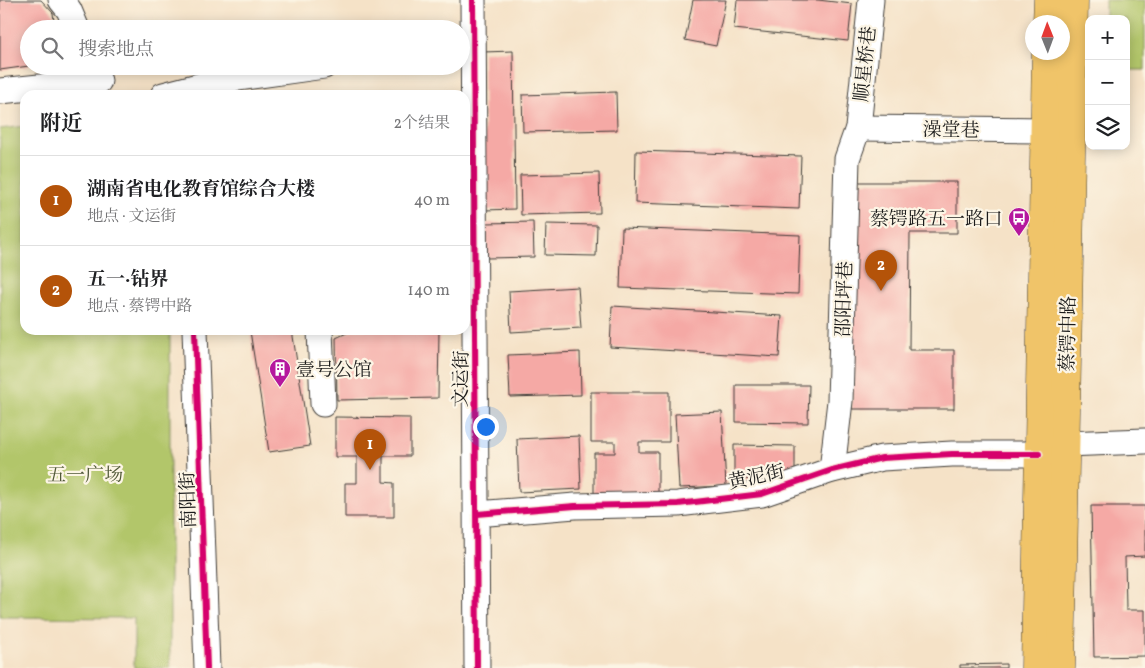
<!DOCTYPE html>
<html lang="zh">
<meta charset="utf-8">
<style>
:root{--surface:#fff;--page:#f6f6f6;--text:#202124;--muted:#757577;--line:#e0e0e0;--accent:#b45309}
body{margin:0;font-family:Vollkorn,"Noto Serif SC",serif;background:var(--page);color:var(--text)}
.controls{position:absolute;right:15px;top:15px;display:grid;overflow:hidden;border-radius:10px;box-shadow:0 2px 12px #0003}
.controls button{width:45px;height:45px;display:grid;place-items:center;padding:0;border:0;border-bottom:1px solid var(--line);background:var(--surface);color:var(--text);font:25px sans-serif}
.compass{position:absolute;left:1025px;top:15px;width:45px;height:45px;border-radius:50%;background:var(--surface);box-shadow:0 2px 12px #0003;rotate:359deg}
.you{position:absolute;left:485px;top:426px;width:18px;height:18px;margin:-12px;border:4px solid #fff;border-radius:50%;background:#1a73e8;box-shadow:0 0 0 8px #1a73e833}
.badge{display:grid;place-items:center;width:32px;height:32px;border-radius:50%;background:var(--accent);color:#fff;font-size:16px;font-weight:700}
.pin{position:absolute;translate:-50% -41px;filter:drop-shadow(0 1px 2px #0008)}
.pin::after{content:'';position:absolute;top:26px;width:18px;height:15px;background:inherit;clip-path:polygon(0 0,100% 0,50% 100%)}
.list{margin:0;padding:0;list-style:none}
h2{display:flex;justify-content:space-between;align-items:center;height:65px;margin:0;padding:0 20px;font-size:21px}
h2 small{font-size:16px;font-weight:400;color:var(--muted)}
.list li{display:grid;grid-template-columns:32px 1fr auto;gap:15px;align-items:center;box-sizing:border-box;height:90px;padding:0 20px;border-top:1px solid var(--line)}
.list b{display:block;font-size:19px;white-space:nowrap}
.list p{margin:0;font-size:16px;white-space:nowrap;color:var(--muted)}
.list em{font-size:16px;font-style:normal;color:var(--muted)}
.icon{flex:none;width:28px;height:28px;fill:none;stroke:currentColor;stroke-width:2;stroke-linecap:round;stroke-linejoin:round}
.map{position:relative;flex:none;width:1145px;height:668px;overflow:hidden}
.search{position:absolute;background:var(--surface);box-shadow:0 2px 12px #0003;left:20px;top:20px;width:450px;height:55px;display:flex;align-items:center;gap:12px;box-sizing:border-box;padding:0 18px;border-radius:28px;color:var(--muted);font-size:19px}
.panel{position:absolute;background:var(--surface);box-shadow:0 2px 12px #0003;left:20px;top:90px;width:450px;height:245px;border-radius:15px}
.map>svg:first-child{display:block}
.green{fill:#b2c66b;stroke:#677144}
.building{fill:#f5a9a5}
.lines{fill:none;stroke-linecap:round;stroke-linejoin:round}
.minor-casing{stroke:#3d3a36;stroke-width:27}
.major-casing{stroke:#3d3a36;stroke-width:29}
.minor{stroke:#fff;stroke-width:25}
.major{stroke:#f0c469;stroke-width:28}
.cycleway-casing{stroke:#fcf5e5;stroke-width:9}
.cycleway{stroke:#d6006c;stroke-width:6}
.labels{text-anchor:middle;stroke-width:4.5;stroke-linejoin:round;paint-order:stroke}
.street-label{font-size:19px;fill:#1c1c1c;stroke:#fcf5e5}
.poi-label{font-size:19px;fill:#1c1c1c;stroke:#fcf5e5;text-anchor:end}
.park-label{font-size:19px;fill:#505838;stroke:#fcf5e5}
</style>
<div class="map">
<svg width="1145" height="668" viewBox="0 0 1145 668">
<rect width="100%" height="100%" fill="#fcf5e5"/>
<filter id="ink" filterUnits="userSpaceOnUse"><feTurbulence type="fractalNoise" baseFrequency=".02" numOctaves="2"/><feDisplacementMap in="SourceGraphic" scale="10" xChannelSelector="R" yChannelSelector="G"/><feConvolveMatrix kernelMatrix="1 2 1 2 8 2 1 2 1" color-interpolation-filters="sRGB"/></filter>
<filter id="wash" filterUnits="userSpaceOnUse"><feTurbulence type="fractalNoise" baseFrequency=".0096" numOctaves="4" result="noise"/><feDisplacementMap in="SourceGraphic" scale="20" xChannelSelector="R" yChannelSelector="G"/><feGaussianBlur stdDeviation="1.12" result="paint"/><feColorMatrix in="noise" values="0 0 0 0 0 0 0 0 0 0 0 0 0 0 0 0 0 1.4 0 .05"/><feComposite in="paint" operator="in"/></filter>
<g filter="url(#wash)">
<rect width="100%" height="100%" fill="#f5e2c7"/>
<g class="green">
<polygon points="1105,0 1145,0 1145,70 1126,70 1126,19 1105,19"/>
<polygon points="25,126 25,330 170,330 170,668 134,668 134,618 0,617 0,129"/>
</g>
<g id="blocks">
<g class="building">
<polygon points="0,0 41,0 53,13 55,29 29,29 29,66 0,70"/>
<polygon points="693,0 726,0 716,46 685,40"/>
<polygon points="737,0 818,0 852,4 848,41 734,29"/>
<polygon points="513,51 515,209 485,210 483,52"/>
<polygon points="616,92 617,130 523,132 522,95"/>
<polygon points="636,151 801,156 799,209 635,203"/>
<polygon points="599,173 600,213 521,215 520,175"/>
<polygon points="853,182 957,182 957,233 910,233 909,350 954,350 954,409 852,409"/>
<polygon points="533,222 534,257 487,258 486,223"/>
<polygon points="546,224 597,225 596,256 545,255"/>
<polygon points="622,228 800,235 798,294 620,288"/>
<polygon points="578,287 581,328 511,332 509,291"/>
<polygon points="612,306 782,316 779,357 610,347"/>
<polygon points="258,330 292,330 310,446 269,452 250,331"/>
<polygon points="353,330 439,330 438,398 337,400 336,338"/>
<polygon points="580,352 581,395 510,397 508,355"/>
<polygon points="736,385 809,385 808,423 736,422"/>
<polygon points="591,392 669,392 669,442 639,442 639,452 658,452 658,497 594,497 594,453 615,453 615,442 591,442"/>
<polygon points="722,412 726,486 679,488 675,414"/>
<polygon points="335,417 410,418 410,456 383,456 383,482 394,483 394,517 345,517 345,483 357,483 357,457 335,457"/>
<polygon points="579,436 581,489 519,492 517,439"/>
<polygon points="734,445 795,446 795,480 734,479"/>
<polygon points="1091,506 1145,506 1145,556 1125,557 1126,610 1145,610 1145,656 1094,657"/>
<polygon points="1006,664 1006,668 960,668 960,665"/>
</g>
</g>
</g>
<g filter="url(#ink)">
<use href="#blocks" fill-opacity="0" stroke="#3d3a36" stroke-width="1"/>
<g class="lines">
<g class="minor-casing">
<g id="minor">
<polyline points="61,0 69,10 77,29"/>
<polyline points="473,0 477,668"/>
<polyline points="0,91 99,81"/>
<polyline points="163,95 217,81 324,66"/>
<polyline points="858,128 1045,130"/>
<polyline points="195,330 207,668"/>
<polyline points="320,330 323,404"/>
<polyline points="1065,444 1145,441"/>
<polyline points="832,470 840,401 847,159 858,128 871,0"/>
<polyline points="477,514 575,506 678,504 762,494 832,470 882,458 952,454 1039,454"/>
</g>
</g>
<g class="major-casing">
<g id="major">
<polyline points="1047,22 1048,0"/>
<polyline points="1035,668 1046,52"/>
<polyline points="1061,668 1074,0"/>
</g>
</g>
<use href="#minor" class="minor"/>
<use href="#major" class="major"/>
<g class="cycleway-casing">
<g id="cycleway">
<polyline points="473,0 477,668"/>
<polyline points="195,330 207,668"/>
<polyline points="477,514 575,506 678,504 762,494 832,470 882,458 952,454 1039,454"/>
</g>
</g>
<use href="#cycleway" class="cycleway"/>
</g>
</g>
<defs>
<g id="bus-pin" transform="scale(1.125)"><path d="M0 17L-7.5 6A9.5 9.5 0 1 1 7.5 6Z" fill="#b5179e" stroke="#fcf5e5"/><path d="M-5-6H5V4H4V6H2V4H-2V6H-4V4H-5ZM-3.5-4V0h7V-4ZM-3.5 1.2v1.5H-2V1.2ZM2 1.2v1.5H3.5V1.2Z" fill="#fff"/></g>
<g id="building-pin" transform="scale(1.125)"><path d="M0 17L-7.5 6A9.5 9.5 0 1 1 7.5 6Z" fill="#b5179e" stroke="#fcf5e5"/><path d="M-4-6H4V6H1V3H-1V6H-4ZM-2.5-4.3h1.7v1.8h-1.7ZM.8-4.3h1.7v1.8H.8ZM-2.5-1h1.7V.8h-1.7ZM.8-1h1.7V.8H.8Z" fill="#fff"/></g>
</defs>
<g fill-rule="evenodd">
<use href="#bus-pin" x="1019" y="218"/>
<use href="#building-pin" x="280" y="369"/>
</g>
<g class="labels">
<g class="street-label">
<text transform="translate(864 64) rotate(-84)" y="7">顺星桥巷</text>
<text transform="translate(951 129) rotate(1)" y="7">澡堂巷</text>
<text transform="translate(843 299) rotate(-88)" y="7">邵阳坪巷</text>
<text transform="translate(1067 334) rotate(-89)" y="7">蔡锷中路</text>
<text transform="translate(460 379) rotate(-89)" y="7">文运街</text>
<text transform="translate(756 476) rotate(-12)" y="7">黄泥街</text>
<text transform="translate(187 500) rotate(-92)" y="7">南阳街</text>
</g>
<g class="poi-label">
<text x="1003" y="225">蔡锷路五一路口</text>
<text x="296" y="376" text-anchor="start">壹号公馆</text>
</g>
<g class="park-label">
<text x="85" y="481">五一广场</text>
</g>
</g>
</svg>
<div class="controls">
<button>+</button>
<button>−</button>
<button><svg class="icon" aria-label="layers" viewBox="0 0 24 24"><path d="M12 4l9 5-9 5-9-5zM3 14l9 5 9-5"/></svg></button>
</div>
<svg class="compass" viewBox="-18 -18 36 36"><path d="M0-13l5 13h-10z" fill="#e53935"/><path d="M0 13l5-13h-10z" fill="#757577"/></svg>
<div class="you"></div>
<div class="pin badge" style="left:370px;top:470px">1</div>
<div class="pin badge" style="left:881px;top:291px">2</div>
<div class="search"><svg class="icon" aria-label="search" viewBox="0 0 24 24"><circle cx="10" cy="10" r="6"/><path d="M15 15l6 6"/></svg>搜索地点</div>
<section class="panel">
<h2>附近<small>2个结果</small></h2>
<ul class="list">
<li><span class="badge">1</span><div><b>湖南省电化教育馆综合大楼</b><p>地点 · 文运街</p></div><em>40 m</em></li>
<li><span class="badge">2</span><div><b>五一·钻界</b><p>地点 · 蔡锷中路</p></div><em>140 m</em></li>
</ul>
</section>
</div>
